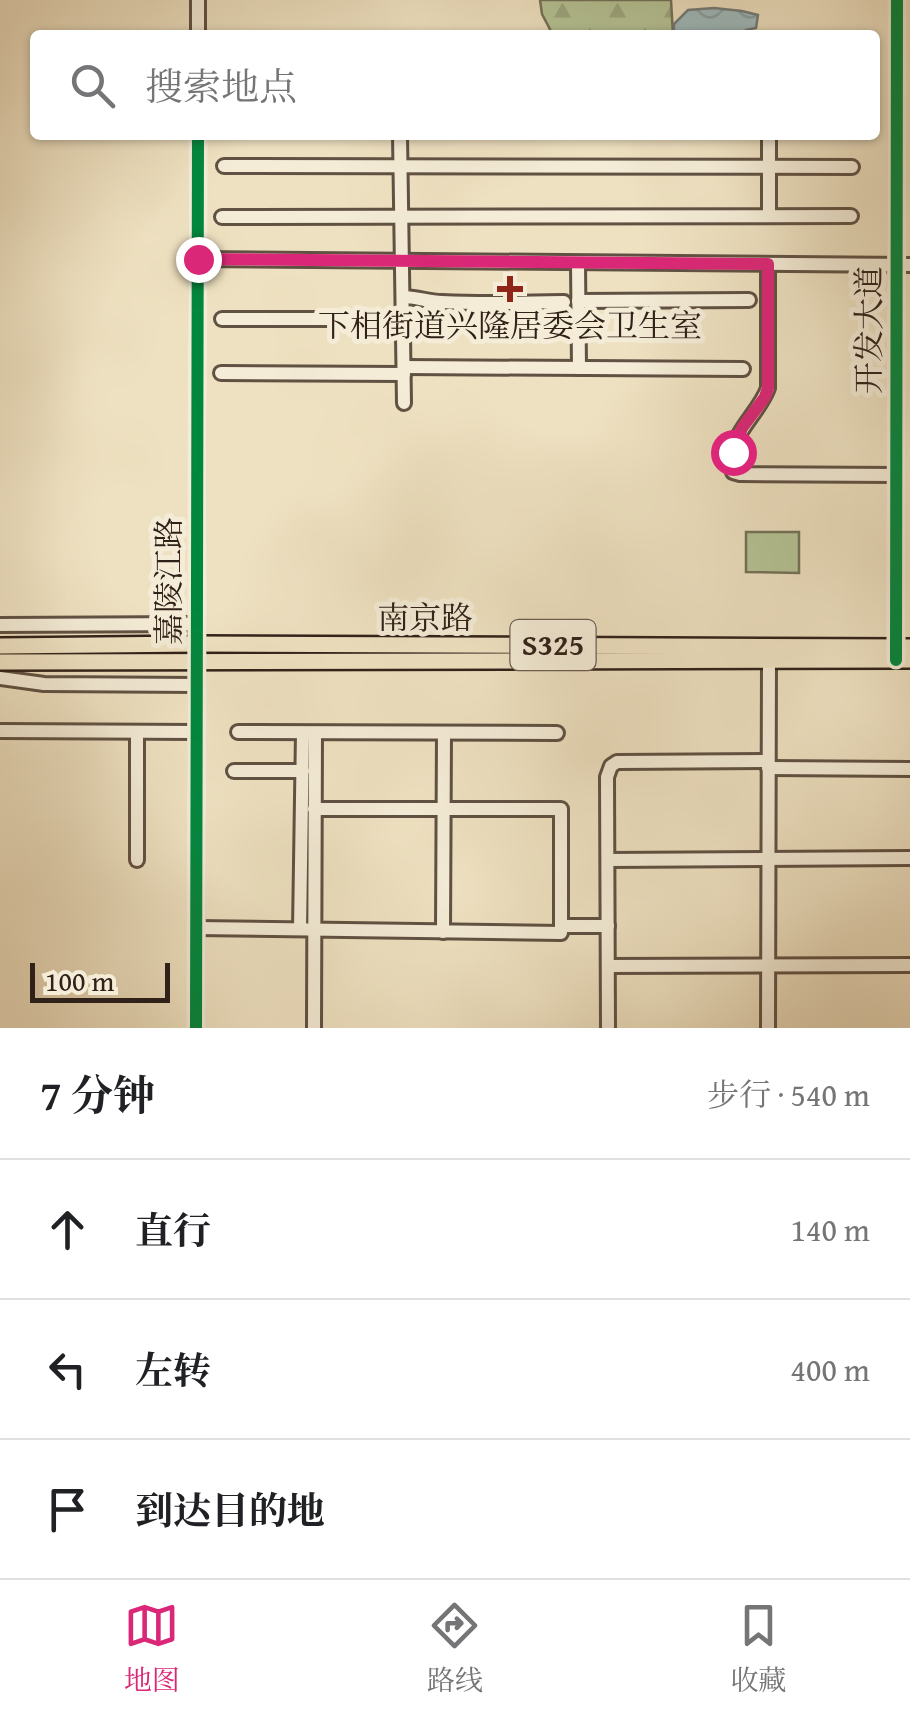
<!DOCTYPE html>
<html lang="zh">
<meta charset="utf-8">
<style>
:root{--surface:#fff;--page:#f6f6f6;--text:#202124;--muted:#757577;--line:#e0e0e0;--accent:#db2777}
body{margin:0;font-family:"Gentium Book Plus","Noto Serif SC",serif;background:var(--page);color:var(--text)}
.scale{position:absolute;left:30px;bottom:25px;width:140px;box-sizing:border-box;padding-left:10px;border:5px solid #302119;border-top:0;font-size:28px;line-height:35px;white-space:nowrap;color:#302119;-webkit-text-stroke:8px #f4ecd7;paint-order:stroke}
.stop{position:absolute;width:30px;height:30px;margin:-22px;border:8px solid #db2777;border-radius:50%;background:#fff}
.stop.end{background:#db2777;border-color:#fff;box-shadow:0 2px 10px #0008}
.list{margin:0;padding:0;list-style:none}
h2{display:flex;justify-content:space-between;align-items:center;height:130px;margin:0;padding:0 40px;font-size:42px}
h2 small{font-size:32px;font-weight:400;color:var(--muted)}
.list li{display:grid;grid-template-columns:65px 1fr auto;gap:30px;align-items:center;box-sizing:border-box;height:140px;padding:0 40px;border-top:2px solid var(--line)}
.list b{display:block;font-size:38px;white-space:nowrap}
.list em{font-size:32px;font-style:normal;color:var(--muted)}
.icon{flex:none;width:55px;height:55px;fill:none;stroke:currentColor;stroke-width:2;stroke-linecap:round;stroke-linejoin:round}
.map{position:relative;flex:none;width:910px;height:1028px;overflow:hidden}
.search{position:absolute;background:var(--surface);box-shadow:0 2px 8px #0004;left:30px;right:30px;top:30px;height:110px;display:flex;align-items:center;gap:25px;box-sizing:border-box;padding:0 35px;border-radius:10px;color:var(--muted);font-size:38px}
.sheet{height:550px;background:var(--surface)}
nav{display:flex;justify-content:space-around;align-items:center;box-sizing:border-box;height:140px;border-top:2px solid var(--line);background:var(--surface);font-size:28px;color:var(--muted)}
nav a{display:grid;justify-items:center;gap:5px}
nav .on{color:var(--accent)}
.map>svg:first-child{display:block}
.grass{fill:#b5c396;stroke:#727258;stroke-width:2.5}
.forest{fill:url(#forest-firs);stroke:#727258;stroke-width:2.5}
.water{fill:url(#water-waves);stroke:#737d7c;stroke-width:2.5}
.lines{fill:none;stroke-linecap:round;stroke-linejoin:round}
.minor-casing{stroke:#605143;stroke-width:18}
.major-casing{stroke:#302119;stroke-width:20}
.minor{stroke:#f4ecd7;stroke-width:12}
.major{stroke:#eee1c1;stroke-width:15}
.cycleway-casing{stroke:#f4ecd7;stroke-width:19}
.cycleway{stroke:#00873e;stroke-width:12}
.route{stroke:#db2777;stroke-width:12}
.poi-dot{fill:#8f2418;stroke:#f4ecd7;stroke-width:4}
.labels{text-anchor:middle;stroke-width:10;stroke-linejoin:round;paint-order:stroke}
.shield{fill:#f4ecd7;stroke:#6b5e52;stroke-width:2.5}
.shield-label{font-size:30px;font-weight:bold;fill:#302119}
.poi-label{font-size:32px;fill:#302119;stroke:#f4ecd7}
.street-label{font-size:32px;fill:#302119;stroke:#f4ecd7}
</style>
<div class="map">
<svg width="910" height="1028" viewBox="0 0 910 1028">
<defs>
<pattern id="forest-firs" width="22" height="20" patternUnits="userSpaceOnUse" patternTransform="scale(2.5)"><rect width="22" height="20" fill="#b5c396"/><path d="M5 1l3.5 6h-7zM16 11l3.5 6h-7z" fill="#9ca781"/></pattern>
<pattern id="water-waves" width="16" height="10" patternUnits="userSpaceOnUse" patternTransform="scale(2.5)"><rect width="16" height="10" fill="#9fbbbe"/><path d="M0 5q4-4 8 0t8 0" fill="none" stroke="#89a0a3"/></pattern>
</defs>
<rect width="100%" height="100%" fill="#eee1c1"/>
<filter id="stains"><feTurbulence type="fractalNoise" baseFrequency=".002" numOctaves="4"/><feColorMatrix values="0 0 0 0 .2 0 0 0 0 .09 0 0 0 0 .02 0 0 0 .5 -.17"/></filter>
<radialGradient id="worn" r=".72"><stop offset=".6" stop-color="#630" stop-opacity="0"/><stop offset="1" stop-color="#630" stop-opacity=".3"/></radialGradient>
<polygon class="grass" points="746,532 799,532 799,573 746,572"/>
<polygon class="forest" points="540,0 671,0 673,35 553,35 542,14"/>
<polygon class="water" points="714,8 742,11 758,15 756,28 746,30 742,35 676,35 674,31 674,24 688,10"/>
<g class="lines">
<g class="minor-casing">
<g id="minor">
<polyline points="198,35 198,0"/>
<polyline points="400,135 404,403"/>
<polyline points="769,135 769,216"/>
<polyline points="224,166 852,167"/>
<polyline points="222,217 851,216"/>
<polyline points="198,259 910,265"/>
<polyline points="578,263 579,368"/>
<path d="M768,264v124c-9,27 -46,52 -35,84l7,2 156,1"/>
<path d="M403,297c14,0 25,5 39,5 41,2 81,1 122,0"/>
<polyline points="578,301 749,300"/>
<polyline points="222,319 403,319"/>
<polyline points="404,367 743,369"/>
<polyline points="221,373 404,374"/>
<polyline points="0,625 196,624"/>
<polyline points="896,652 897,0"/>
<polyline points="0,678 44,684 197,685"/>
<polyline points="0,731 197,732"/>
<polyline points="137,732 137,860"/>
<polyline points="238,732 557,733"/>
<polyline points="768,768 910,769"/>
<polyline points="234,771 303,771"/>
<polyline points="608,860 910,858"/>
<polyline points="561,926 608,926"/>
<polyline points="196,928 561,933 561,809 314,809"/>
<polyline points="300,929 303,733"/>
<polyline points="443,932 444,733"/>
<polyline points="608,966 910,965"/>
<polyline points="196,1028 198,135"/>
<polyline points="314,1028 315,733"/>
<polyline points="608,1028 607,777 611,766 617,762 768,761"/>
<polyline points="768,1028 769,660"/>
</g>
</g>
<g class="major-casing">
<g id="major">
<polyline points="0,646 196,644 910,647"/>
<polyline points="0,662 910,660"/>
</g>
</g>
<use href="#minor" class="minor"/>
<use href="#major" class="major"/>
<g class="cycleway-casing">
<g id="cycleway">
<polyline points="896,660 897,0"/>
<polyline points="196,1028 198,135"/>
</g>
</g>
<use href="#cycleway" class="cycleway"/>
</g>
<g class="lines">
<polyline class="route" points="198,259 768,264 768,388 765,397 742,428 733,452"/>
</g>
<path class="poi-dot" d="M505 274h10v10h10v10h-10v10h-10v-10h-10v-10h10z"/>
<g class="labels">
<rect class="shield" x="510.5" y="620" width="85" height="50" rx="8"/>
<g class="shield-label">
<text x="553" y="655">S325</text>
</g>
<g class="poi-label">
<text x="510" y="337">下相街道兴隆居委会卫生室</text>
</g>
<g class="street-label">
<text transform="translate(869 330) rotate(-90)" y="11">开发大道</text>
<text transform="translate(169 581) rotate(-90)" y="11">嘉陵江路</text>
<text x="425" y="629">南京路</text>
</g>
</g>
<rect width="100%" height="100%" filter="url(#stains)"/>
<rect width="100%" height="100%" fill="url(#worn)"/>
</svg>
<div class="scale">100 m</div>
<div class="stop" style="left:733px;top:452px"></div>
<div class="stop end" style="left:198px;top:259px"></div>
<div class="search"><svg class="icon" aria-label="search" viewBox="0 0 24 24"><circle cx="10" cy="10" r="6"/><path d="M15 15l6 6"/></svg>搜索地点</div>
</div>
<section class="sheet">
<h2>7 分钟<small>步行 · 540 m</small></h2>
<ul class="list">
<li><svg class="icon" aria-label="ahead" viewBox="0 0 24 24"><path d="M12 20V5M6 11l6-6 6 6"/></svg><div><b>直行</b></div><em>140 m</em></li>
<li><svg class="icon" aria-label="left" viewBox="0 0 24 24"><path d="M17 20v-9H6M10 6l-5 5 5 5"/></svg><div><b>左转</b></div><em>400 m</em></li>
<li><svg class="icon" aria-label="arrive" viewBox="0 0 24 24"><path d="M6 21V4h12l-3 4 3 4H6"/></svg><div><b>到达目的地</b></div></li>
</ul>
</section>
<nav>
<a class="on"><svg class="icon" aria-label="map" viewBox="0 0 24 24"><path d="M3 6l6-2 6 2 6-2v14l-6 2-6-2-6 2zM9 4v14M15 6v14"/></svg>地图</a>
<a><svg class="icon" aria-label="directions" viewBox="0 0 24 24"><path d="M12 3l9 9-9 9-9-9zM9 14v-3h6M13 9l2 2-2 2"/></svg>路线</a>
<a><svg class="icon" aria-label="saved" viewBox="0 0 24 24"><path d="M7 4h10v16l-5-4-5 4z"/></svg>收藏</a>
</nav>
